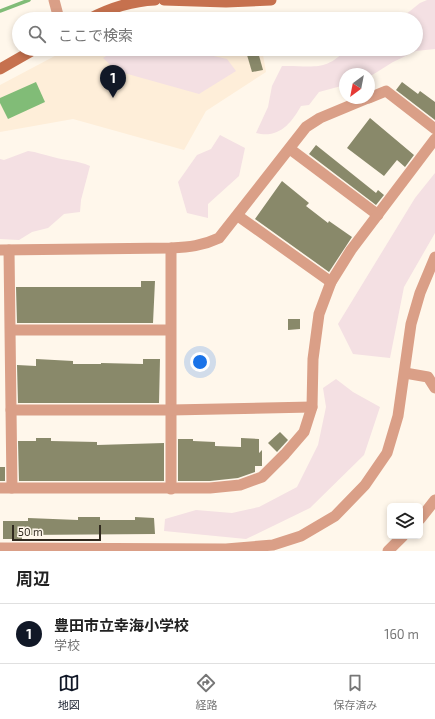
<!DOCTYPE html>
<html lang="ja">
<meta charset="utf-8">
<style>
:root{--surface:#fff;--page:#f2f2f2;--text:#222;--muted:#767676;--line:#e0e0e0;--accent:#111827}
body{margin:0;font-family:"Exo 2","Noto Sans JP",sans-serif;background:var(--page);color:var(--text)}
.controls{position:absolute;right:12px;bottom:12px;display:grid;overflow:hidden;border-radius:6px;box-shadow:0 2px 6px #0003}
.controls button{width:36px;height:36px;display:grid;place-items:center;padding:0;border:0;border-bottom:1px solid var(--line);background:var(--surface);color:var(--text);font:20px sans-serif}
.compass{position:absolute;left:339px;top:68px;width:36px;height:36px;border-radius:50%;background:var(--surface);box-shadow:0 2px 6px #0003;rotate:212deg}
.scale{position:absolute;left:12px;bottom:10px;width:89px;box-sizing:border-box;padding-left:4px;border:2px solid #30291e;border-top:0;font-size:11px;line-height:14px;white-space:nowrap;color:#30291e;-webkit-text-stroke:3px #fff7eb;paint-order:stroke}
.you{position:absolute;left:200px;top:362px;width:14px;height:14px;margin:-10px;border:3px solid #fff;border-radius:50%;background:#1a73e8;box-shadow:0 0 0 6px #1a73e833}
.badge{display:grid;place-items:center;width:26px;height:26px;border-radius:50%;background:var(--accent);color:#fff;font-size:13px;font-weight:700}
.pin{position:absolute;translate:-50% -33px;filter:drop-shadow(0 1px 2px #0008)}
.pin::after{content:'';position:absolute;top:21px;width:14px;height:12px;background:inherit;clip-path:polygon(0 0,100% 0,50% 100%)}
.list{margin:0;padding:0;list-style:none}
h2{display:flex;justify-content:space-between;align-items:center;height:52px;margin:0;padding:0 16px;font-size:17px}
h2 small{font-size:13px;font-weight:400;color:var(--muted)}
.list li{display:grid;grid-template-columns:26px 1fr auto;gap:12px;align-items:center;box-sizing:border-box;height:60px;padding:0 16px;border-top:1px solid var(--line)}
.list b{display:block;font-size:15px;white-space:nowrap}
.list p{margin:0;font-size:13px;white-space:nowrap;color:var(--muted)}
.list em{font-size:13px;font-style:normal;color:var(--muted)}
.icon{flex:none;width:22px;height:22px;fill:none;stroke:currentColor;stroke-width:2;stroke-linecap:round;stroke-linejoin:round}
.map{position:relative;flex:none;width:435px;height:551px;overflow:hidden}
.search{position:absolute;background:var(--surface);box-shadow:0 2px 6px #0003;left:12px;right:12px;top:12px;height:44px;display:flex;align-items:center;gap:10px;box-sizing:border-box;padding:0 14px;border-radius:22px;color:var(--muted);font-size:15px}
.sheet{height:112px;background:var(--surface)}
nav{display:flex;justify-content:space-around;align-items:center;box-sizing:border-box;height:56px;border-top:1px solid var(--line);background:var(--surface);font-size:11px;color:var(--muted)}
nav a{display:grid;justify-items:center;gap:2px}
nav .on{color:var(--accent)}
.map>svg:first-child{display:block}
.built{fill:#feeed9}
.green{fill:#f4e0e3}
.water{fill:#81bc77}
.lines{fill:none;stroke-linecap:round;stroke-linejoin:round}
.stream{stroke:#81bc77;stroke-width:3.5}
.building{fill:#89896a}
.minor{stroke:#da9f87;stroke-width:11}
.tertiary{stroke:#da9f87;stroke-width:11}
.secondary{stroke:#c6714e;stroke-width:11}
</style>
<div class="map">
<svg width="435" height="551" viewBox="0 0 435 551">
<rect width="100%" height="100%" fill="#fff7eb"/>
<polygon class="built" points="68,49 262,49 266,72 206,111 184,150 73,119 0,132 0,85"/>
<g class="green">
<path d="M427,0h8v49l-19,2 -23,11 -24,15v-3h-24v11l-26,7 -10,13 -8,1c-10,18 -23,33 -45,27l12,-26 4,-21 10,-20c27,-1 44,7 64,-17h70v-30h-16l20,-16z"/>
<polygon points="117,49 182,49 227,59 236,71 199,94 117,71 103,58"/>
<polygon points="220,135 245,148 239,176 208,204 208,218 187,213 178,182 197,155 211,149"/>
<path d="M28,151c9,1 16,4 25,6 13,4 24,3 37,9l-9,34 -1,12 -16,2 -16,14 -16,4 -13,8 -19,-1v-80l4,1z"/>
<polygon points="435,173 435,233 404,287 390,358 353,354 338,324 415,198"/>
<polygon points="336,379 353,392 380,407 364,455 310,508 246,539 164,531 165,519 196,510 232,513 259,507 297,487 318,445 326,407 323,388"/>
</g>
<polygon class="water" points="36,82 45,102 8,119 0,103 0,98"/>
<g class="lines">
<polyline class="stream" points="0,11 29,0"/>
</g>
<g class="building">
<polygon points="258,52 263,70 252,72 247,55"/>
<polygon points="402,82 418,94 420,91 435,102 435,120 396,90"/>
<polygon points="370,118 414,155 405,167 397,160 384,176 347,148"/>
<polygon points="316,145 376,193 378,190 384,195 376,205 309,154"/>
<polygon points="282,181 309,203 306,206 328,223 329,221 352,237 329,272 255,219"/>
<polygon points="141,281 155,281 153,323 17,323 16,287 141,287"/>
<polygon points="288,319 300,319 300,329 288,330"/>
<polygon points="36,359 73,361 73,364 101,364 101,363 143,364 143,359 160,359 159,403 18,403 17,365 36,366"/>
<polygon points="280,432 288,440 277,452 268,443"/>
<polygon points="36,438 51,438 51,441 97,442 97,445 164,443 164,481 19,481 18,441 36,441"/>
<polygon points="241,438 259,439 259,453 262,450 262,466 255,466 255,472 238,478 210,481 178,481 178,439 193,439 193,441 215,442 215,446 241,447"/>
<rect x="0" y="467" width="5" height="14"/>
<polygon points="78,517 100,517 100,520 135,520 135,517 154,518 155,534 22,535 22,539 3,539 3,521 28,521 28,518 78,520"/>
</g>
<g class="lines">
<g class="minor">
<polyline points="369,98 386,91 435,129"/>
<polyline points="290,149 378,215"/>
<polyline points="238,216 331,282"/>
<polyline points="171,248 171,489"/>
<path d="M0,250l171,-2c18,-1 31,-2 48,-10l87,-111 14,-9 48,-20"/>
<polyline points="9,250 12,488"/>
<polyline points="11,330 170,330"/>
<polyline points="405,373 428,377 435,388"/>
<polyline points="11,410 171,410 312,407"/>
<polyline points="0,488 210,488 240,485 262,477 285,454 304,432 312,407 313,359 319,314 331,282 351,250 435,139"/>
<polyline points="420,519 435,500"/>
<polyline points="388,551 403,536"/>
</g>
<g class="tertiary">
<polyline points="54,0 59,19"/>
<polyline points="0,548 226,549 273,545 301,536 335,516 365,485 387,453 398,416 411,324 420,293 435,257"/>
</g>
<g class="secondary">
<polyline points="164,0 226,2 271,0"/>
<path d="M89,19c21,-11 42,-18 66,-19"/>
<polyline points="0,69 35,49"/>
</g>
</g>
</svg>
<div class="controls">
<button><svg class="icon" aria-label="layers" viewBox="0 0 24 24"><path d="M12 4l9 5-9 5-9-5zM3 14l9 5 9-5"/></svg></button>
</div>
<svg class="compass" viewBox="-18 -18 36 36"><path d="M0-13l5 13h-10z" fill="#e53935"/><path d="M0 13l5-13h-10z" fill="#767676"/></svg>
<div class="scale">50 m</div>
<div class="you"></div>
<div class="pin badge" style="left:113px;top:98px">1</div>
<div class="search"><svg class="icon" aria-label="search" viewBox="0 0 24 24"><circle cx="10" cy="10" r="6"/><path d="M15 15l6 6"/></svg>ここで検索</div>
</div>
<section class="sheet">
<h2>周辺<small></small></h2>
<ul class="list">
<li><span class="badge">1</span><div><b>豊田市立幸海小学校</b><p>学校</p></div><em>160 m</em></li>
</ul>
</section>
<nav>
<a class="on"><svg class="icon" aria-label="map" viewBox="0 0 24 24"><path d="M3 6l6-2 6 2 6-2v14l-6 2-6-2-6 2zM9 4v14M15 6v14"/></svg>地図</a>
<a><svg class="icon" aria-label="directions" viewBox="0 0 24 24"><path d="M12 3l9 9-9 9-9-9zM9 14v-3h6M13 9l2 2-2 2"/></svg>経路</a>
<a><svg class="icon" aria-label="saved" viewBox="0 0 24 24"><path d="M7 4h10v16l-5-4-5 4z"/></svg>保存済み</a>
</nav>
